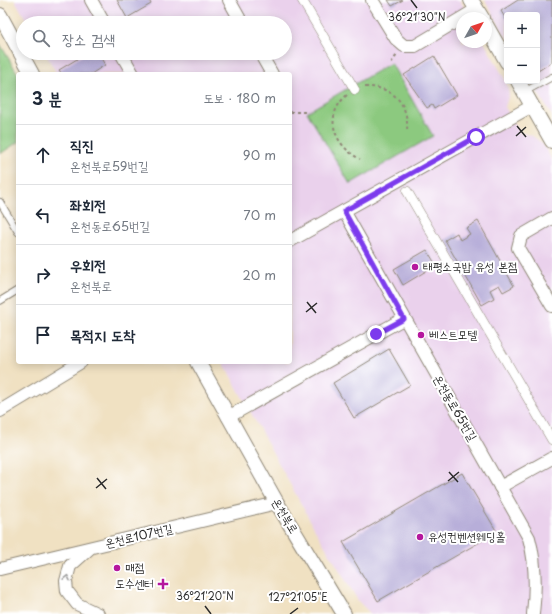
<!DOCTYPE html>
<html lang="ko">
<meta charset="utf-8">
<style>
:root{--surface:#fff;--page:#f2f2f3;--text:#1f2937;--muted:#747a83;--line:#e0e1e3}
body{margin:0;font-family:"Playpen Sans","Poor Story",sans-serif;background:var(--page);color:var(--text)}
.controls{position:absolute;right:12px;top:12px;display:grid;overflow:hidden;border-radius:4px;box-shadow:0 2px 10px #0003}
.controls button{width:36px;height:36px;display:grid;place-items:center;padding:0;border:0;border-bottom:1px solid var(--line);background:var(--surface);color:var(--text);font:20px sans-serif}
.compass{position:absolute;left:456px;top:12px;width:36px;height:36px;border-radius:50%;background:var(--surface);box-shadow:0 2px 10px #0003;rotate:50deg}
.stop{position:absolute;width:12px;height:12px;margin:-9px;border:3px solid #7c3aed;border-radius:50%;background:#fff}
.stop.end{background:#7c3aed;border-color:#fff;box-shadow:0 1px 4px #0008}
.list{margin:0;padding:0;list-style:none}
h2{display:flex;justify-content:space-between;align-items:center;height:52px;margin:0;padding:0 16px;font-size:17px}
h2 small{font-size:13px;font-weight:400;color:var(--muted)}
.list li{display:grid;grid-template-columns:26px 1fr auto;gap:12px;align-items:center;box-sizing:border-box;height:60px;padding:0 16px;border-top:1px solid var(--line)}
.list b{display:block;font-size:15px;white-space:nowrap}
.list p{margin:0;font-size:13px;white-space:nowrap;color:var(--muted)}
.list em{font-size:13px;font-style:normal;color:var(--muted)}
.icon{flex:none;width:22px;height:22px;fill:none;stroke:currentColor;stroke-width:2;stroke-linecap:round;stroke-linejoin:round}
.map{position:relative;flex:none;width:552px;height:614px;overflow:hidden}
.search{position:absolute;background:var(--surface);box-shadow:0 2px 10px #0003;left:16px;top:16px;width:276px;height:44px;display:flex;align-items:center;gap:10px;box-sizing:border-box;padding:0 14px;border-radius:22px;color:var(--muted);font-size:15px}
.panel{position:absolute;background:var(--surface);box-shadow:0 2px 10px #0003;left:16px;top:72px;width:276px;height:292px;border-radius:4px}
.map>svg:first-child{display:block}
.built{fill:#ead1ec}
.green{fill:#8cc97f;stroke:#5c7a55}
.building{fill:#b7aed9}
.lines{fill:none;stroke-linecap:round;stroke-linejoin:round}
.service-casing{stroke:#8e8676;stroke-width:8}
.pedestrian-casing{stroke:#8e8676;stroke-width:10}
.minor-casing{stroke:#8e8676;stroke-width:14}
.tertiary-casing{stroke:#8e8676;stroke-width:16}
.path{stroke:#8e8676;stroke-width:2;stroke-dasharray:3 3;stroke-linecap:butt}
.service{stroke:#fff;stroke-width:6}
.pedestrian{stroke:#fff;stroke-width:9}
.minor{stroke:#fff;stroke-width:12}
.tertiary{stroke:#fff;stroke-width:14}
.oneway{stroke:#a0a0a0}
.route{stroke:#7c3aed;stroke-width:5}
.ticks{fill:none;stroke:#2b2b2b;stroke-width:1.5}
.poi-dot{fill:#b5179e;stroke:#fff;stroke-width:1.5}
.labels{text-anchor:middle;stroke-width:4;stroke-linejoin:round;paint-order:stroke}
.poi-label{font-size:12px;fill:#2b2b2b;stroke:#fff;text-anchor:start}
.street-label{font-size:12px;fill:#2b2b2b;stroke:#fff}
.ticks-label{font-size:10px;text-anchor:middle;fill:#2b2b2b;stroke:#fff;stroke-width:4;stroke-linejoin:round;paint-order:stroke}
</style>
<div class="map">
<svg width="552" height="614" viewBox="0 0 552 614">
<rect width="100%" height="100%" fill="#fff"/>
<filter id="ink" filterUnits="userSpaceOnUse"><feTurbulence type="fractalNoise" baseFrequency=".025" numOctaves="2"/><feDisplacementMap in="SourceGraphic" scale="8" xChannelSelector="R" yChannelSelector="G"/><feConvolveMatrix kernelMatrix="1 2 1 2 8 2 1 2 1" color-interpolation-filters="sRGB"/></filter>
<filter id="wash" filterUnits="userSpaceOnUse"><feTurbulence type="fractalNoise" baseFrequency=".012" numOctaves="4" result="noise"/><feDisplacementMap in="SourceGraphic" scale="16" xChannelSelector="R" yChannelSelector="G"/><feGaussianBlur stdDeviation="0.9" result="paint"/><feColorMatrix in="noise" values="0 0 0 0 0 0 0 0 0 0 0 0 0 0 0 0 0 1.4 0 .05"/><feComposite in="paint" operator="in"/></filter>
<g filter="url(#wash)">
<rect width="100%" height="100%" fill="#f0e1c2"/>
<g class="built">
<polygon points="15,0 460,0 470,18 462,18 462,42 484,42 506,81 509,94 505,107 520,133 531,135 542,143 552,160 552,614 371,614 359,602 317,533 223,362 290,362 290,74 57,74 45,53 285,53 285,23 28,23"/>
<polygon points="485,0 552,0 552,116 531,81 537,81 537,15 507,15 507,39"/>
</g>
<g class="green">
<polygon points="0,44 18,74 18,142 0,154"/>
<polygon points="391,63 433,136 350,184 307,112"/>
</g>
<g id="blocks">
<g class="building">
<polygon points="117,0 149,0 151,4 127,18"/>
<polygon points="388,0 403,0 392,6"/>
<polygon points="518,0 552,0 552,62 538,71 537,15 507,15 507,21 501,11"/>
<polygon points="87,53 98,53 105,65 91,74 62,74 59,70"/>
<polygon points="434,56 457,95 434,109 432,105 427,108 404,75"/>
<polygon points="478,221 514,286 503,292 499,285 490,290 494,298 482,305 445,240 457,233 460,240 470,234 466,228"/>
<polygon points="427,250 436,265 403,285 394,269"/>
<polygon points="389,349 410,385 354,418 333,383"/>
<polygon points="462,473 497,532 378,601 343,542"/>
</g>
</g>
</g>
<g filter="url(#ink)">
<use href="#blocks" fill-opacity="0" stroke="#8e8676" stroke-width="1"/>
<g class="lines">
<g class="service-casing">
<g id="service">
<polyline points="524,92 552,77"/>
<polyline points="0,202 18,232"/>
<polyline points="0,301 18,290"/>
</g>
</g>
<g class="pedestrian-casing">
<g id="pedestrian">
<polyline points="302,0 355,90"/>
<polyline points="407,191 552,440"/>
</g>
</g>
<g class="minor-casing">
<g id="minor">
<polyline points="91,0 104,23"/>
<polyline points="229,0 242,23"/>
<polyline points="372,0 396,39 404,46 415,46 477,9"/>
<polyline points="121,53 133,74"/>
<polyline points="260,53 272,74"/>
<path d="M344,211l185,327c7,25 7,50 4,76"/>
<polyline points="552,218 521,236 518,248 552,306"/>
<polyline points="290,241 532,106"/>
<polyline points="0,411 81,362"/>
<polyline points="228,417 403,319"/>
<polyline points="500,487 552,458"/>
<polyline points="89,549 70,566 66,581 67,591 77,604 98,614"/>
<polyline points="0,569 277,503"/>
</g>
</g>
<g class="tertiary-casing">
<g id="tertiary">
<polyline points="471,0 482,18"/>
<polyline points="0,15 32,74"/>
<polyline points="486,25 507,62"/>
<polyline points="518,81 552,141"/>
<polyline points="198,362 277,503 344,614"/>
</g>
</g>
<g class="path">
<polyline points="391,63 397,55"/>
<path d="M365,87c29,-1 44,17 42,45"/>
<path d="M347,95c-25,22 -12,51 13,64"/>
<polyline points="290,112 307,112"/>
</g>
<use href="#service" class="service"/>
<use href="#pedestrian" class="pedestrian"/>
<use href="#minor" class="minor"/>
<use href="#tertiary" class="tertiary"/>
</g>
<defs><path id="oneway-chevron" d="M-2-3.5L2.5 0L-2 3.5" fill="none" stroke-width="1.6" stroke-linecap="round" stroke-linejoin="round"/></defs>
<use class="oneway" href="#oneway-chevron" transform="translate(67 578) rotate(-78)"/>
</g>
<g class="lines" filter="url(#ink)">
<polyline class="route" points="376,334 404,319 344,211 476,137"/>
</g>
<path class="ticks" d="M411,0l6,8M517,126l9,11M516,136l10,-9M307,302l9,11M306,312l11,-9M449,472l9,10M97,478l9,11M448,481l11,-9M96,488l11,-9M205,606l6,8M290,614l8,-6"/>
<g class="poi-dot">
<circle cx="415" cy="267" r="4"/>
<circle cx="421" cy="335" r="4"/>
<circle cx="420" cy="537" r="4"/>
<circle cx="117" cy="568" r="4"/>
<path d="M161 578h4v4h4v4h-4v4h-4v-4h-4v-4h4z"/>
</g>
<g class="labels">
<g class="poi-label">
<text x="423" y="271">태평소국밥 유성 본점</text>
<text x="429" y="339">베스트모텔</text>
<text x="428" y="541">유성컨벤션웨딩홀</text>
<text x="125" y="572">매점</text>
<text x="154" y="588" text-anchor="end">도수센터</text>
</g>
<g class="street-label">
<text transform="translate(455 408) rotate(60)" y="4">온천동로65번길</text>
<text transform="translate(285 516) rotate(59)" y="4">온천북로</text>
<text transform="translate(139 536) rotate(-13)" y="4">온천로107번길</text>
</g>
</g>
<g class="ticks-label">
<text x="417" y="21">36°21'30"N</text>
<text x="205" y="600">36°21'20"N</text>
<text x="298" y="601">127°21'05"E</text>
</g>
</svg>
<div class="controls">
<button>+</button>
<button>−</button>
</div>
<svg class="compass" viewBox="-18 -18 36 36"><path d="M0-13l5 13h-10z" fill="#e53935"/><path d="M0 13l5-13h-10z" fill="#747a83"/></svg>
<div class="stop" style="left:476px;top:137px"></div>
<div class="stop end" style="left:376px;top:334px"></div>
<div class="search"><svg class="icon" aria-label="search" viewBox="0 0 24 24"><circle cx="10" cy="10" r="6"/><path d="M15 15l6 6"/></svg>장소 검색</div>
<section class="panel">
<h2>3 분<small>도보 · 180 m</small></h2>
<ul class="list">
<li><svg class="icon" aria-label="ahead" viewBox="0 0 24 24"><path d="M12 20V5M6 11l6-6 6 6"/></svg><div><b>직진</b><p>온천북로59번길</p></div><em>90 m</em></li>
<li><svg class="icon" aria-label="left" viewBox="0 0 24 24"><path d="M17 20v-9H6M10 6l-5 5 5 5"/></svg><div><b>좌회전</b><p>온천동로65번길</p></div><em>70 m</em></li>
<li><svg class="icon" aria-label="right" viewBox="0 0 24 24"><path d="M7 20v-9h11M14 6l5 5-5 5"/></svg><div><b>우회전</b><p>온천북로</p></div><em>20 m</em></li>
<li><svg class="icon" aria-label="arrive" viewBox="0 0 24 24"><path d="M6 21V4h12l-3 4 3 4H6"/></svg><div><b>목적지 도착</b></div></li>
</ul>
</section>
</div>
